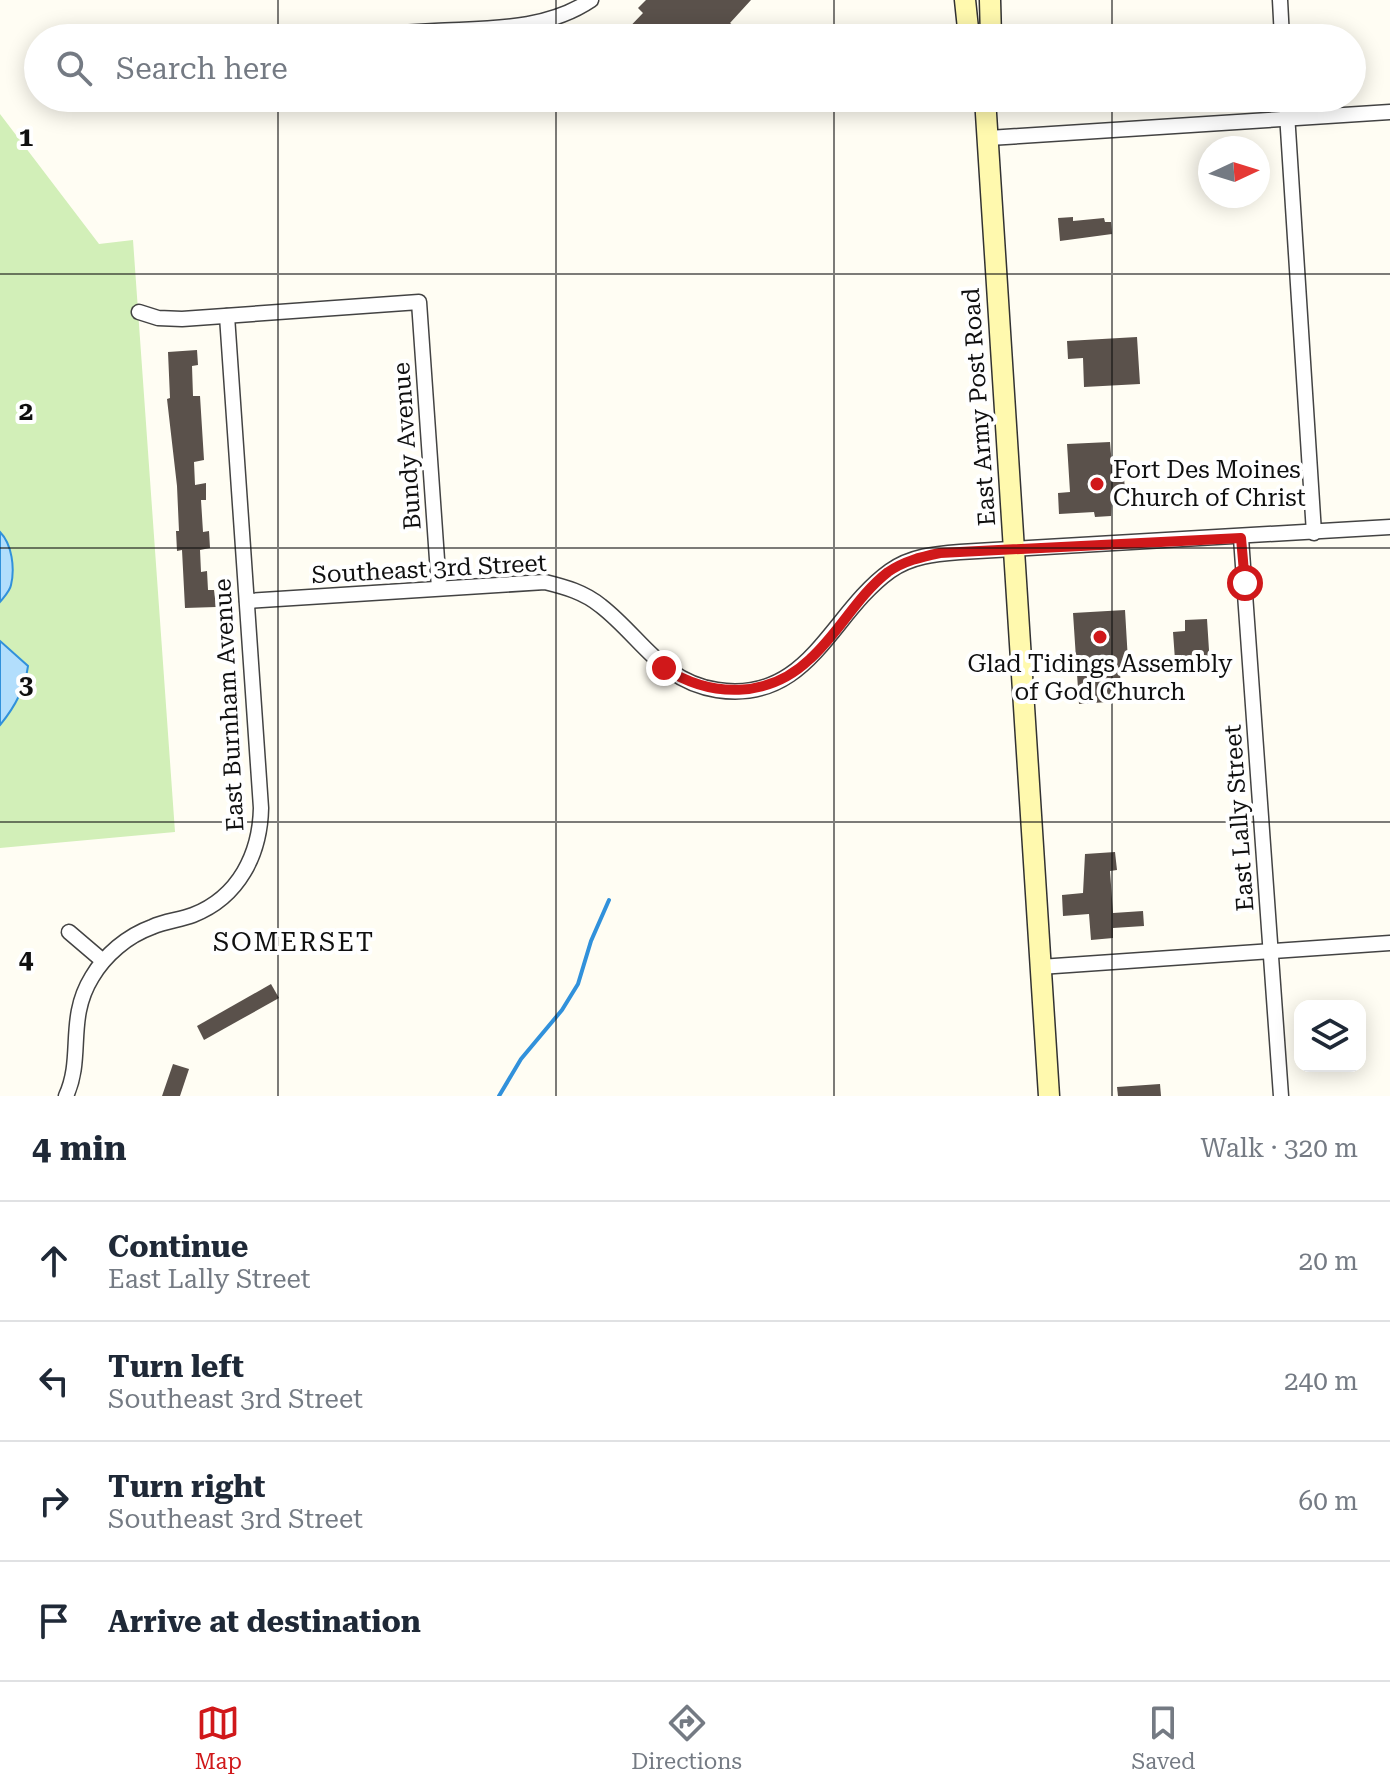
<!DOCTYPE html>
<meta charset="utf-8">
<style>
:root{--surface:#fff;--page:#f2f2f3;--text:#1f2937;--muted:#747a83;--line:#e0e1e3;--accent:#d0181a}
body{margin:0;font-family:"Roboto Serif",serif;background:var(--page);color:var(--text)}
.controls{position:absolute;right:24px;bottom:24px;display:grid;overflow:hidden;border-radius:16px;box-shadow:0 4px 20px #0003}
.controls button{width:72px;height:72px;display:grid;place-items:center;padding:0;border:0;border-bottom:2px solid var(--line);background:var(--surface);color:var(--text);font:40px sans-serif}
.compass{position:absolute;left:1198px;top:136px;width:72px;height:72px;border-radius:50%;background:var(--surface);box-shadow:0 4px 20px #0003;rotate:86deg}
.stop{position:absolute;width:24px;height:24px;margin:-18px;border:6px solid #d0181a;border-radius:50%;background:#fff}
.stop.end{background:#d0181a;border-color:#fff;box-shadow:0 2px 8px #0008}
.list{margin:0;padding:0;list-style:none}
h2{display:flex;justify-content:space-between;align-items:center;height:104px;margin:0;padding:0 32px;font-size:34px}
h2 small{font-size:26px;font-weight:400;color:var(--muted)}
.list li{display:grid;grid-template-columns:52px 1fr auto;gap:24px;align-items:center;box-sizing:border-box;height:120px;padding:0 32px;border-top:2px solid var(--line)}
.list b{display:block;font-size:30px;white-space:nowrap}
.list p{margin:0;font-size:26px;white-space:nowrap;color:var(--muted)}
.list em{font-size:26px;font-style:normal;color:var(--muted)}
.icon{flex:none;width:44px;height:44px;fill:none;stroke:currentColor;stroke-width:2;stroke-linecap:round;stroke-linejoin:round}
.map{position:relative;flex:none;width:1390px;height:1096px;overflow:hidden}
.search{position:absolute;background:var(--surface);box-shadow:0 4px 20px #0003;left:24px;right:24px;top:24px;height:88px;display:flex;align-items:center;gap:20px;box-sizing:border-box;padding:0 28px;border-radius:44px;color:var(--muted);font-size:30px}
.sheet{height:584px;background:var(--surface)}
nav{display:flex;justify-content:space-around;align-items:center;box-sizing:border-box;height:112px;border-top:2px solid var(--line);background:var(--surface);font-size:22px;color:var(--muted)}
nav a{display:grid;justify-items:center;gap:4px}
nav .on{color:var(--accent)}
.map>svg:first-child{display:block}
.green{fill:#d2efb8}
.water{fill:#b2defc;stroke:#3191db;stroke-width:2}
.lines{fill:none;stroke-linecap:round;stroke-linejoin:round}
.stream{stroke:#3191db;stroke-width:4}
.building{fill:#5a514b}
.street-casing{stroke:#434343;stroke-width:17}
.secondary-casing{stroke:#323232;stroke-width:23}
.street{stroke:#fff;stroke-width:14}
.secondary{stroke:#fff9ae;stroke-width:20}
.route{stroke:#d0181a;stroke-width:10}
.grid{fill:none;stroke:#101010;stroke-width:2;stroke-opacity:0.55}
.poi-dot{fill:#d0181a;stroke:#fff;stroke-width:3}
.labels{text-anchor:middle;stroke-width:8;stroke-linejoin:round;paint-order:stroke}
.street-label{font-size:24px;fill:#101010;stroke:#fff}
.poi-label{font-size:24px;fill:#101010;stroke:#fff;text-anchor:start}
.neighbourhood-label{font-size:26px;letter-spacing:2px;fill:#101010;stroke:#fff}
.grid-label{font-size:26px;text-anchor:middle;font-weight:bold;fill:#101010;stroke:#fff;stroke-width:8;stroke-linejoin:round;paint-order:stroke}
</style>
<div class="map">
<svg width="1390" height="1096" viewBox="0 0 1390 1096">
<rect width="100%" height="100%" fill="#fffdf3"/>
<polygon class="green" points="0,114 99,244 133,240 175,832 0,848"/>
<g class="water">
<path d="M0,532c12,12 15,36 11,53 -1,6 -7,12 -11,17z"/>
<path d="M0,641l28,25c-3,23 -13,41 -28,59z"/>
</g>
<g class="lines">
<polyline class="stream" points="499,1096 521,1059 562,1010 578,984 591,941 609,900"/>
</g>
<g class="building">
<polygon points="646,0 751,0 730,23 737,28 728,38 619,38 643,13 638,8"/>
<polygon points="1073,217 1073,221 1104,218 1105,222 1111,222 1112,234 1060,241 1058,218"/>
<polygon points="1137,337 1140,384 1084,387 1083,358 1068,359 1067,341"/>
<polygon points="197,350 198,365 192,366 193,396 200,396 204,460 194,462 195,485 206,483 206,500 201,500 203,532 209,531 210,548 200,550 201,572 207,571 208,590 214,590 216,607 185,608 182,550 177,551 176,531 179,531 177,486 167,399 170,398 168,352"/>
<polygon points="1110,442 1113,478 1124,478 1125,489 1112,490 1111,516 1095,517 1094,512 1059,514 1058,493 1070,492 1067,444"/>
<polygon points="1125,610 1128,661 1132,661 1133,672 1120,673 1122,701 1079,704 1073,613"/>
<polygon points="1207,619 1210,666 1188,668 1188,659 1175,660 1173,632 1185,631 1185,620"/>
<polygon points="1115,852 1117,870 1110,871 1113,913 1143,911 1144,926 1113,928 1113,938 1091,940 1089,914 1063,916 1062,895 1083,893 1085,854"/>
<polygon points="271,984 279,998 204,1040 197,1026"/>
<polygon points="173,1064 189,1069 180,1096 162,1096"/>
<polygon points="1160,1084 1161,1096 1118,1096 1117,1087"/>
</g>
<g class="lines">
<g class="street-casing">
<g id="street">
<polyline points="1280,0 1282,38"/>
<path d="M311,38c41,-2 83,-5 124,-7 53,-3 110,0 156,-31"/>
<polyline points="1286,98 1314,533"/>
<polyline points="989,138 1390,112"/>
<polyline points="139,312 158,318 182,319 419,302 439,588"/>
<polyline points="1241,538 1281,1096"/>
<path d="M247,601l298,-19c20,5 39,10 56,24 40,31 61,76 116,84 92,14 113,-76 173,-119 21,-15 45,-17 70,-19l430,-25"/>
<polyline points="69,932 103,961"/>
<polyline points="1040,967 1390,943"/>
<path d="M66,1096c18,-39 0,-77 26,-119 13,-22 35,-41 60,-50 13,-6 28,-7 41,-12 46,-18 67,-61 68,-107l-34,-492"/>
</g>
</g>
<g class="secondary-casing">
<g id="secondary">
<polyline points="965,0 969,38"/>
<polyline points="990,0 991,38"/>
<polyline points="985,98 1049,1096"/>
</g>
</g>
<use href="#street" class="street"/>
<use href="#secondary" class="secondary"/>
</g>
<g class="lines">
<path class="route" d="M664,668c47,30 104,31 146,-9 29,-26 47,-63 78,-87 16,-11 33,-15 52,-19l301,-15 4,45"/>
</g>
<path class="grid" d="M278,0v38M556,0v38M834,0v38M1112,0v38M278,98v998M556,98v998M834,98v998M1112,98v998M0,274h1390M0,548h1390M0,822h1390"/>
<g class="poi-dot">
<circle cx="1097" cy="484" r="8"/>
<circle cx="1100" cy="637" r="8"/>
</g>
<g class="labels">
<g class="street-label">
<text transform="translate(979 407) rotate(-94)" y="8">East Army Post Road</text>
<text transform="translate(407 446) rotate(-94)" y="8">Bundy Avenue</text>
<text transform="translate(429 569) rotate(-3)" y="8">Southeast 3rd Street</text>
<text transform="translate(229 705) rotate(-93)" y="8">East Burnham Avenue</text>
<text transform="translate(1239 818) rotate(-94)" y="8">East Lally Street</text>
</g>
<g class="poi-label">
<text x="1113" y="478">Fort Des Moines<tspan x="1113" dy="28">Church of Christ</tspan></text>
<text x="1100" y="672" text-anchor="middle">Glad Tidings Assembly<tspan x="1100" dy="28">of God Church</tspan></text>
</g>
<g class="neighbourhood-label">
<text x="294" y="951">SOMERSET</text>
</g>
</g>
<g class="grid-label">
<text x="26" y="146">1</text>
<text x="26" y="420">2</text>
<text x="26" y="694">3</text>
<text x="26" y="968">4</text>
</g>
</svg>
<div class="controls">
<button><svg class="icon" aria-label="layers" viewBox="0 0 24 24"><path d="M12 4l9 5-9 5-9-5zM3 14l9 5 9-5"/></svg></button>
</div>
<svg class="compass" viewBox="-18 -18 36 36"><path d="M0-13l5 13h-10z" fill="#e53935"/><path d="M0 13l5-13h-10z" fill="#747a83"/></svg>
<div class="stop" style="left:1245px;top:583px"></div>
<div class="stop end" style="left:664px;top:668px"></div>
<div class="search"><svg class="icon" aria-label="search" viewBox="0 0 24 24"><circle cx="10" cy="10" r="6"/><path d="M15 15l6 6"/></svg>Search here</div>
</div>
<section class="sheet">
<h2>4 min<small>Walk · 320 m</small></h2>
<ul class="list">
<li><svg class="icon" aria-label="ahead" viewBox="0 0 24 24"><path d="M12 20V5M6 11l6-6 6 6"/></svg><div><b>Continue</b><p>East Lally Street</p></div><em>20 m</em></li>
<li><svg class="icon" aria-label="left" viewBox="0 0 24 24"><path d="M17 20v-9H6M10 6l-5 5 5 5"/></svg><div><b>Turn left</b><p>Southeast 3rd Street</p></div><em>240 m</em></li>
<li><svg class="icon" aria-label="right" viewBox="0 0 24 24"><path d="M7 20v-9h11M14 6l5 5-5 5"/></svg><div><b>Turn right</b><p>Southeast 3rd Street</p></div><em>60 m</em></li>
<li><svg class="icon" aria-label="arrive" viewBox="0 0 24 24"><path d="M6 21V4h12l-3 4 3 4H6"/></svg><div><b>Arrive at destination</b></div></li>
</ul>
</section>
<nav>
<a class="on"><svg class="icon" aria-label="map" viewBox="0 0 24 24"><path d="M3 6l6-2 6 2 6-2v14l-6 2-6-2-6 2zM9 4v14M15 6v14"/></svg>Map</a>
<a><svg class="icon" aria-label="directions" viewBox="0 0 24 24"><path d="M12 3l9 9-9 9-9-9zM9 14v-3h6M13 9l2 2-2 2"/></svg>Directions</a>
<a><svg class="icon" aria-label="saved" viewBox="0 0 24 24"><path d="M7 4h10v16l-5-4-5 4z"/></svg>Saved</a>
</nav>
